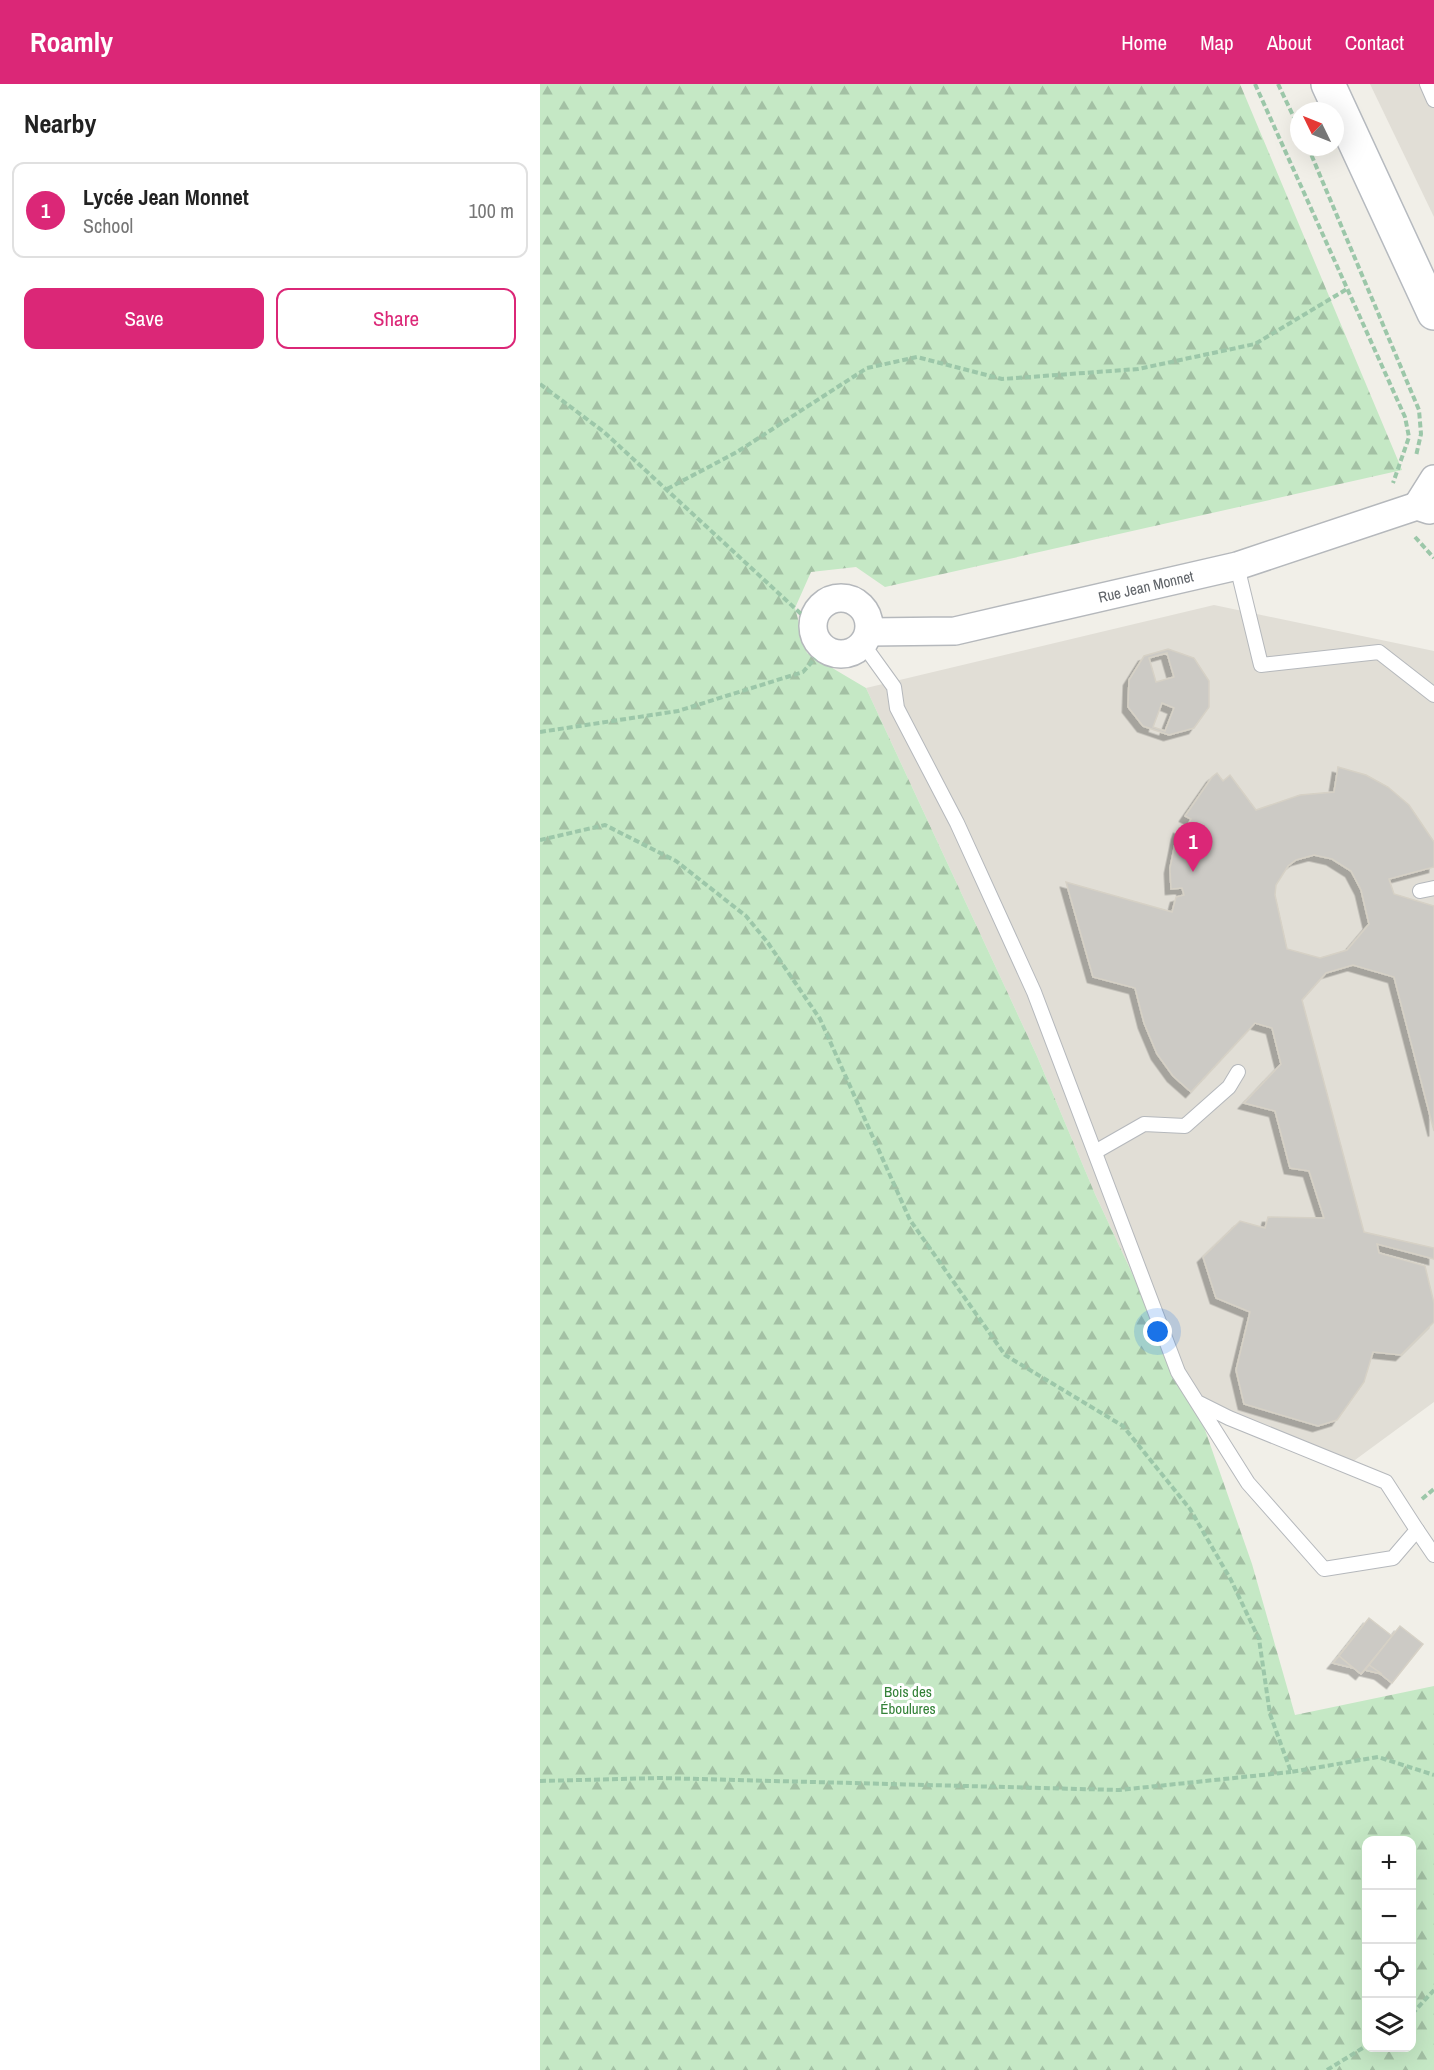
<!DOCTYPE html>
<meta charset="utf-8">
<style>
:root{--surface:#fff;--page:#f6f6f6;--text:#222;--muted:#767676;--line:#e0e0e0;--accent:#db2777}
body{margin:0;font-family:"Archivo Narrow",sans-serif;background:var(--page);color:var(--text)}
.controls{position:absolute;right:18px;bottom:18px;display:grid;overflow:hidden;border-radius:12px;box-shadow:0 6px 24px #0002}
.controls button{width:54px;height:54px;display:grid;place-items:center;padding:0;border:0;border-bottom:2px solid var(--line);background:var(--surface);color:var(--text);font:30px sans-serif}
.compass{position:absolute;left:750px;top:18px;width:54px;height:54px;border-radius:50%;background:var(--surface);box-shadow:0 6px 24px #0002;rotate:313deg}
.you{position:absolute;left:618px;top:1248px;width:21px;height:21px;margin:-15px;border:4px solid #fff;border-radius:50%;background:#1a73e8;box-shadow:0 0 0 9px #1a73e833}
.badge{display:grid;place-items:center;width:39px;height:39px;border-radius:50%;background:var(--accent);color:#fff;font-size:20px;font-weight:700}
.pin{position:absolute;translate:-50% -50px;filter:drop-shadow(0 2px 3px #0008)}
.pin::after{content:'';position:absolute;top:32px;width:21px;height:18px;background:inherit;clip-path:polygon(0 0,100% 0,50% 100%)}
.list{margin:0;padding:0;list-style:none}
h2{display:flex;justify-content:space-between;align-items:center;height:78px;margin:0;padding:0 24px;font-size:26px}
h2 small{font-size:20px;font-weight:400;color:var(--muted)}
.list li{display:grid;grid-template-columns:39px 1fr auto;gap:18px;align-items:center;box-sizing:border-box;height:96px;margin:0 12px 12px;padding:0 12px;border:2px solid var(--line);border-radius:12px}
.list b{display:block;font-size:22px;white-space:nowrap}
.list p{margin:0;font-size:20px;white-space:nowrap;color:var(--muted)}
.list em{font-size:20px;font-style:normal;color:var(--muted)}
.actions{display:flex;gap:12px;padding:18px 24px}
.actions a{flex:1;padding:14px 0;border:2px solid var(--accent);border-radius:12px;text-align:center;font-size:21px;color:var(--accent)}
.actions .main{background:var(--accent);color:#fff}
.icon{flex:none;width:33px;height:33px;fill:none;stroke:currentColor;stroke-width:2;stroke-linecap:round;stroke-linejoin:round}
.map{position:relative;flex:none;width:894px;height:1986px;overflow:hidden}
header{display:flex;align-items:center;gap:36px;box-sizing:border-box;height:84px;padding:0 30px;background:var(--accent);color:#fff}
header strong{font-size:28px}
nav{display:flex;gap:33px;margin-inline-start:auto;font-size:21px}
main{display:flex}
aside{flex:1;background:var(--surface)}
.map>svg:first-child{display:block}
.education{fill:#e1ded6}
.forest{fill:url(#forest-firs);fill-rule:evenodd}
.building{fill:#cccac5;stroke:#d6d1c6;stroke-width:1.5;fill-rule:evenodd;filter:url(#shadow)}
.lines{fill:none;stroke-linecap:round;stroke-linejoin:round}
.lane-casing{stroke:#b5b8bc;stroke-width:16}
.street-casing{stroke:#b5b8bc;stroke-width:30}
.secondary-casing{stroke:#b6babf;stroke-width:36}
.path{stroke:#9cc7a9;stroke-width:4;stroke-dasharray:6 3;stroke-linecap:butt}
.lane{stroke:#fff;stroke-width:14}
.street{stroke:#fff;stroke-width:27}
.secondary{stroke:#fff;stroke-width:33}
.labels{text-anchor:middle;stroke-width:6;stroke-linejoin:round;paint-order:stroke}
.street-label{font-size:15px;fill:#5f6368;stroke:#fff}
.park-label{font-size:15px;fill:#348238;stroke:#fff}
</style>
<header>
<strong>Roamly</strong>
<nav><a>Home</a><a>Map</a><a>About</a><a>Contact</a></nav>
</header>
<main>
<aside>
<h2>Nearby<small></small></h2>
<ul class="list">
<li><span class="badge">1</span><div><b>Lycée Jean Monnet</b><p>School</p></div><em>100 m</em></li>
</ul>
<div class="actions"><a class="main">Save</a><a>Share</a></div>
</aside>
<div class="map">
<svg width="894" height="1986" viewBox="0 0 894 1986">
<defs>
<pattern id="forest-firs" width="22" height="20" patternUnits="userSpaceOnUse" patternTransform="scale(1.5)"><rect width="22" height="20" fill="#c5e8c5"/><path d="M5 1l3.5 6h-7zM16 11l3.5 6h-7z" fill="#a3c0a4"/></pattern>
<filter id="shadow"><feDropShadow dx="-5.5" dy="5.5" stdDeviation="0" flood-color="#0004"/></filter>
</defs>
<rect width="100%" height="100%" fill="#f1efe8"/>
<g class="education">
<polygon points="830,0 894,0 894,133"/>
<polygon points="674,521 894,567 894,1318 800,1387 689,1334 664,1343 555,1110 497,972 326,604"/>
</g>
<path class="forest" d="M0,0h700l162,386 -517,117 -29,-20 -45,5 -16,36 12,45 59,35 171,368 58,138 109,233 48,137 43,151 139,-29v384h-894zM826,1756h46v208h-46z"/>
<g class="building">
<path d="M628,565l26,9 15,23v26l-15,21 -25,7 -26,-9 -15,-19 1,-27 15,-24zM627,569l7,24 -18,5 -7,-24zM622,619l12,5 -9,23 -12,-4z"/>
<path d="M798,683l28,8 22,12 21,18 25,37v25l-45,12 5,15 40,12v225l-40,-154 -41,-12 -27,8 -24,27 62,232 70,16v11l-57,-15 2,9 46,13 9,37v19l-33,33 -28,-3 -9,30 -27,38 -19,6 -74,-22 -8,-34 14,-58 -34,-14 -13,-41 37,-36 25,7 3,-11 56,1 -15,-47 -19,-3 -15,-57 -31,-8 37,-39 -9,-36 -17,-5 -64,69 -18,-16 -16,-22 -13,-31 -9,-35 -42,-11 -27,-95 106,30 4,-15 8,-2 -2,-7 -11,1 -1,-21 7,-34 2,-6 6,3 6,-12 -6,-3 27,-39 5,-4 6,8 7,-6 26,35 44,-15 34,-3zM774,771l18,4 19,12 10,19 8,34 -22,26 -27,8 -33,-9 -12,-54 1,-10 12,-19 8,-6z"/>
<polygon points="829,1534 852,1552 821,1590 799,1572"/>
<polygon points="860,1542 883,1560 852,1599 829,1581"/>
<polygon points="799,1572 813,1584 793,1579"/>
<polygon points="829,1581 842,1590 825,1586"/>
</g>
<g class="lines">
<g class="lane-casing">
<g id="lane">
<polyline points="887,0 894,16"/>
<polyline points="697,482 721,581 839,568 894,611"/>
<polyline points="323,560 354,603 357,624 417,739 494,908 638,1288 708,1399 784,1485 853,1474 877,1446 846,1398 689,1334 657,1318"/>
<polyline points="880,807 894,804"/>
<polyline points="555,1068 604,1040 645,1042 689,1003 698,988"/>
<polyline points="877,1446 894,1471"/>
</g>
</g>
<g class="street-casing">
<g id="street">
<polyline points="877,422 894,395"/>
<circle cx="301" cy="542" r="28"/>
<path id="s1" d="M329,548l86,-1 282,-65 180,-60 12,4 5,-1"/>
</g>
</g>
<g class="secondary-casing">
<polyline id="secondary" points="788,0 894,229"/>
</g>
<g class="path">
<polyline points="715,0 865,333 869,353 853,399"/>
<polyline points="738,0 759,44"/>
<polyline points="768,63 879,326 881,350 876,372"/>
<polyline points="0,300 64,348 273,541"/>
<polyline points="127,405 197,368 327,284 377,273 462,295 598,285 715,260 807,205"/>
<polyline points="875,453 894,474"/>
<polyline points="0,648 138,627 263,588 284,564"/>
<polyline points="0,756 65,741 136,777 206,832 228,859 280,935 370,1136 465,1271 583,1342 650,1425 691,1496 719,1555 730,1630 751,1688 838,1673 894,1691"/>
<polyline points="882,1415 894,1405"/>
<polyline points="0,1697 120,1694 579,1706 751,1688"/>
<polyline points="872,1930 894,1906"/>
<polyline points="787,1986 826,1962"/>
</g>
<use href="#lane" class="lane"/>
<use href="#street" class="street"/>
<use href="#secondary" class="secondary"/>
</g>
<g class="labels">
<g class="street-label">
<text dy="5" stroke="none"><textPath href="#s1" startOffset="282">Rue Jean Monnet</textPath></text>
</g>
<g class="park-label">
<text x="368" y="1613">Bois des<tspan x="368" dy="17">Éboulures</tspan></text>
</g>
</g>
</svg>
<div class="controls">
<button>+</button>
<button>−</button>
<button><svg class="icon" aria-label="locate" viewBox="0 0 24 24"><circle cx="12" cy="12" r="6"/><path d="M12 2v4M12 18v4M2 12h4M18 12h4"/></svg></button>
<button><svg class="icon" aria-label="layers" viewBox="0 0 24 24"><path d="M12 4l9 5-9 5-9-5zM3 14l9 5 9-5"/></svg></button>
</div>
<svg class="compass" viewBox="-18 -18 36 36"><path d="M0-13l5 13h-10z" fill="#e53935"/><path d="M0 13l5-13h-10z" fill="#767676"/></svg>
<div class="you"></div>
<div class="pin badge" style="left:653px;top:788px">1</div>
</div>
</main>
